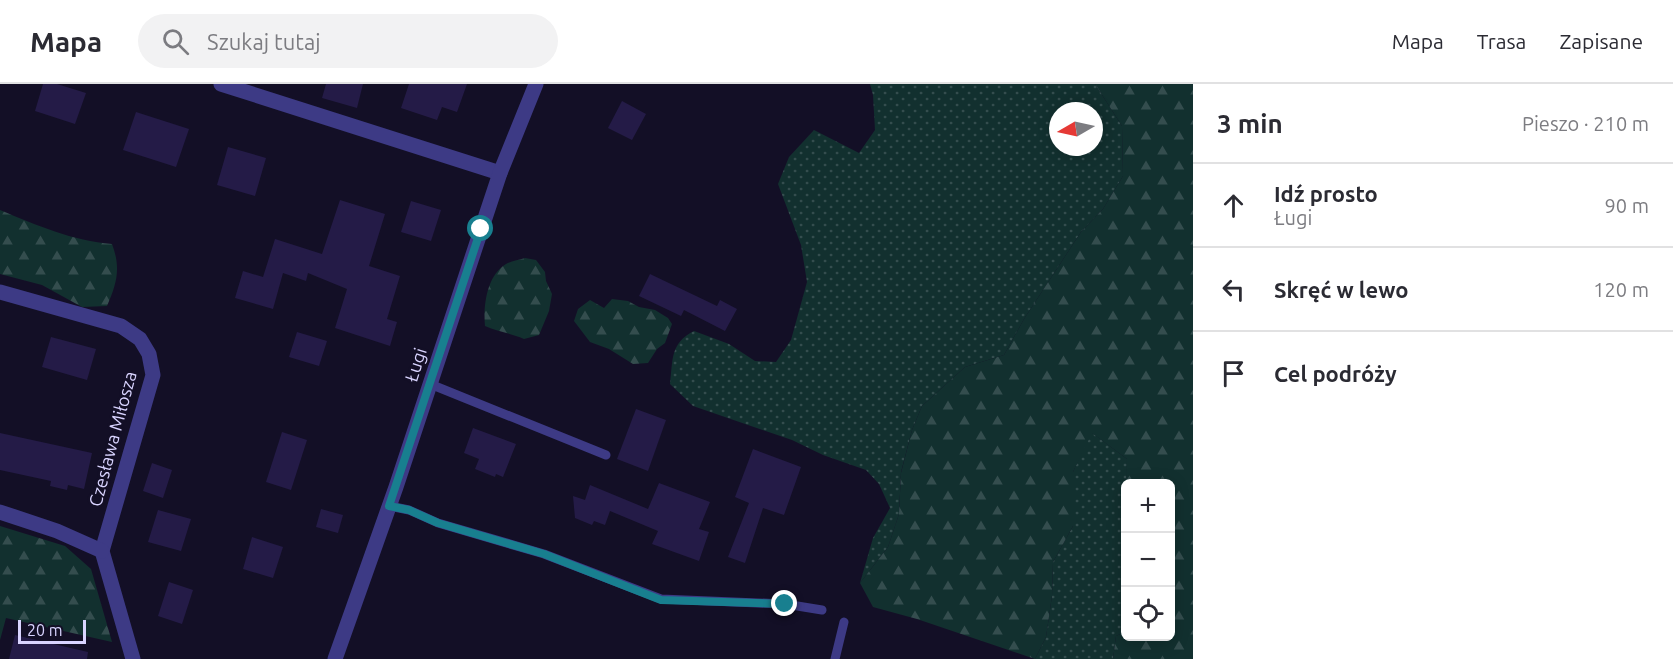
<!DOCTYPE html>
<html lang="pl">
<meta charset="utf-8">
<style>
:root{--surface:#fff;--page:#f2f2f3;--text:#2b2b33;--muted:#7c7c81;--line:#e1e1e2}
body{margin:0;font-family:Ubuntu,sans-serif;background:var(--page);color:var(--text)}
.controls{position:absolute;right:18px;bottom:18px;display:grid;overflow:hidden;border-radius:9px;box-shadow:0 3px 15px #0003}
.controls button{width:54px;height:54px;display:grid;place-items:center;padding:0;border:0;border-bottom:2px solid var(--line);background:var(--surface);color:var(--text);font:30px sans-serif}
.compass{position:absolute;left:1049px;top:18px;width:54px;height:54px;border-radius:50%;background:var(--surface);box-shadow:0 3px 15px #0003;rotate:261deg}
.scale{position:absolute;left:18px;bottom:15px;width:68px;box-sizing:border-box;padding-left:6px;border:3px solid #d9d4ff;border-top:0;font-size:16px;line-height:21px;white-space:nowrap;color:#d9d4ff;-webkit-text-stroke:4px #130f26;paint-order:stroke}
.stop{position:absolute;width:18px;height:18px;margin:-14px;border:4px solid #187f8f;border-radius:50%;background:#fff}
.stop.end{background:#187f8f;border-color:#fff;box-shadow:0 2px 6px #0008}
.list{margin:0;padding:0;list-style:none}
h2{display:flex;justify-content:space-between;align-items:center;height:78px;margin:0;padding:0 24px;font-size:26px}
h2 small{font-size:20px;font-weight:400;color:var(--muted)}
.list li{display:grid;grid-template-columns:39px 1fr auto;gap:18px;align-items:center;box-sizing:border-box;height:84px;padding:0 24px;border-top:2px solid var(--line)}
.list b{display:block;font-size:22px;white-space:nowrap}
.list p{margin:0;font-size:20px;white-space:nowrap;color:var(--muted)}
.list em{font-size:20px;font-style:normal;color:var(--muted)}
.icon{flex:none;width:33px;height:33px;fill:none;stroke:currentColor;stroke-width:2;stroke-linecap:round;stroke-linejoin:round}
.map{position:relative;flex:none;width:1193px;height:575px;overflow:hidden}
header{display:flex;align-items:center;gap:36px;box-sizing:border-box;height:84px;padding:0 30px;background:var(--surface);border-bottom:2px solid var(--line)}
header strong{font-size:28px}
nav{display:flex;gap:33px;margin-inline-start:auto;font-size:21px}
.search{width:420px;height:54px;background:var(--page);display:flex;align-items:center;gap:15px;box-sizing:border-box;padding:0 21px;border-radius:33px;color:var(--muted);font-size:22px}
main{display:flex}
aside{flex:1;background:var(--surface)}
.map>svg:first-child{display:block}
.grass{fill:url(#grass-dots);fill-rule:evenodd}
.forest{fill:url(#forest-firs)}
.building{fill:#241b47}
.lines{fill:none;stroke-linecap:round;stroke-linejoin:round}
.service{stroke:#3d3a85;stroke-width:9}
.minor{stroke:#3d3a85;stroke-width:15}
.route{stroke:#187f8f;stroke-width:8}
.labels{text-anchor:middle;stroke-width:5;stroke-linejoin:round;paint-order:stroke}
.street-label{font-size:18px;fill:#d9d4ff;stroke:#130f26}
</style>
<header>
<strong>Mapa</strong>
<div class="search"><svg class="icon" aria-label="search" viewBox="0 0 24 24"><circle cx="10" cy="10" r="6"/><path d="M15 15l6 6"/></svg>Szukaj tutaj</div>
<nav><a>Mapa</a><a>Trasa</a><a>Zapisane</a></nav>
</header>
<main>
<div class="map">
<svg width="1193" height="575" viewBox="0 0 1193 575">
<defs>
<pattern id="grass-dots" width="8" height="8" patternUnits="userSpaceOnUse" patternTransform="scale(1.5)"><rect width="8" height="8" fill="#12302f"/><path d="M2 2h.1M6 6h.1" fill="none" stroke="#344d4e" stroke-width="1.8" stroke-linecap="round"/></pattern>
<pattern id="forest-firs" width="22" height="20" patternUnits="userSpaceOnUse" patternTransform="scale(1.5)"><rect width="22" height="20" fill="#12302f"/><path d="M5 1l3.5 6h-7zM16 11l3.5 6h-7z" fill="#344d4e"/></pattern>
</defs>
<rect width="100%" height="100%" fill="#130f26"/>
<g class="grass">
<path d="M870,0h225l27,42 1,50 -20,33 -22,23 -57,87 -20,36 -39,12 -43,39 -10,24 -11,42 -2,42 -11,33 -28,36 13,-45 17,-30 -11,-24 -13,-14 -43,-15 -31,-15 -99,-34 -23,-22c3,-24 0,-41 24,-53l35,13 26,17 21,1 15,-22 16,-58 -6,-37 -23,-61 11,-27 25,-27 45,23 16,-23 -2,-35zM1058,27h36v36h-36z"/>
<polygon points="1091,348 1127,375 1125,548 1116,552 1113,575 1035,575 1046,553 1052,512 1053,478 1073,442 1073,388"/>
</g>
<g class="forest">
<polygon points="1095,0 1193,0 1193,575 1113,575 1116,552 1125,548 1126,552 1170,552 1170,400 1126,399 1127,375 1092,349 1073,388 1073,442 1053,478 1052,512 1046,553 1035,575 917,535 873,523 860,499 888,463 899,430 901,389 912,346 922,322 965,283 1004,271 1024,235 1081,148 1103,125 1123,92 1122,42"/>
<path d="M0,126c36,15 73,31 112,34 9,24 5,39 -5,62l-25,1 -40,-22 -42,-11z"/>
<path d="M525,174l11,2 9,12 1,9 6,13 -3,17 -10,24 -15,4c-13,-6 -26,-7 -39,-13 -2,-20 2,-51 21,-62 5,-3 13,-4 19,-6z"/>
<polygon points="612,215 628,217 639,223 655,226 668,234 672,240 665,259 657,265 648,279 633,280 609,265 590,258 574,237 578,225 590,216 604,224"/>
<polygon points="0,442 65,462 91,485 112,558 6,534 0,556"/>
</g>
<g class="building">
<polygon points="43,0 57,0 86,9 75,40 35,27"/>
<polygon points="326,0 363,0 357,24 322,14"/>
<polygon points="409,0 467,0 457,28 442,23 437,36 401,24"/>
<polygon points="622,17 646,30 632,56 608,44"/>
<polygon points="136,28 189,45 176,83 123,66"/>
<polygon points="228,63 266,74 255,112 217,101"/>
<polygon points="340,116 385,130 369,182 400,192 387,235 397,238 390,262 335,244 347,205 308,189 306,197 283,189 273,225 235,214 243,187 263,193 275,155 322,170"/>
<polygon points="411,117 441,126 431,157 401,148"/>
<polygon points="650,190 717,222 720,216 737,225 725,247 684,226 681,232 639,212"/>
<polygon points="297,248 327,257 319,282 289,273"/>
<polygon points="51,253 96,265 87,296 42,283"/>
<polygon points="636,325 666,336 648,387 617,375"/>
<polygon points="473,344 516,360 503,393 496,390 495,393 475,385 479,375 464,369"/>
<polygon points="282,348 307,356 291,406 266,398"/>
<polygon points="0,349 92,369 84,405 68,401 67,406 50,402 51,397 0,386"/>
<polygon points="753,365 801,383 784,431 763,424 745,479 728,473 749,419 735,413"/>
<polygon points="152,379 172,386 163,414 143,407"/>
<polygon points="659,399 710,418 699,445 709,448 699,477 652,460 658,447 610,427 605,441 594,437 592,441 575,434 573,412 585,416 590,401 648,425"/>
<polygon points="321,425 343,431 338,449 316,443"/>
<polygon points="158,426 191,435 181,467 148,458"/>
<polygon points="252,453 283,463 273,494 243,485"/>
<polygon points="169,498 193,506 182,540 158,532"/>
<polygon points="15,551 88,568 87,575 9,575"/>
</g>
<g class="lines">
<g class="service">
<polyline points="430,300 606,371"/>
<polyline points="389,422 409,426 438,439 544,470 661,515 785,520 822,526"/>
<polyline points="835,575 844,538"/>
</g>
<g class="minor">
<polyline points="221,0 500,89"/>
<polyline points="0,208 121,242 140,255 149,270 153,291 102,467 133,575"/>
<polyline points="0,428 57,447 102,467"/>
<polyline points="335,575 396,403 500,89 536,0"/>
</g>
</g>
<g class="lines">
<polyline class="route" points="481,145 389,422 409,426 438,439 544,470 661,516 785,520"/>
</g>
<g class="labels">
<g class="street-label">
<text transform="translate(416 281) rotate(-72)" y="6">Ługi</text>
<text transform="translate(113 355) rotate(-75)" y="6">Czesława Miłosza</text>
</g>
</g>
</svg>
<div class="controls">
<button>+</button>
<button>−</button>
<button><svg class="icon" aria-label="locate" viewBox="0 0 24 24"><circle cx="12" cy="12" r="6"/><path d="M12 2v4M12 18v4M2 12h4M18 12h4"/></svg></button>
</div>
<svg class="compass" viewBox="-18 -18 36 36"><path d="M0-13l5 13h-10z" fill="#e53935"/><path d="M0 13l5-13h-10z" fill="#7c7c81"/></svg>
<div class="scale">20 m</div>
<div class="stop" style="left:481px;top:145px"></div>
<div class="stop end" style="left:785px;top:520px"></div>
</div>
<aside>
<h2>3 min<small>Pieszo · 210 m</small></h2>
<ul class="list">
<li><svg class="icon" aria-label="ahead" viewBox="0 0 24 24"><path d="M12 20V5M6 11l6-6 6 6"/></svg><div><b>Idź prosto</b><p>Ługi</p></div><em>90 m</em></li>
<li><svg class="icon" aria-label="left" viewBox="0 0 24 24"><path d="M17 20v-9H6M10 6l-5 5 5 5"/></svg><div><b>Skręć w lewo</b></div><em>120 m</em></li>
<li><svg class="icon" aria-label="arrive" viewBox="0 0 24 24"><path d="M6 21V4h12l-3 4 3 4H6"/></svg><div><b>Cel podróży</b></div></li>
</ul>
</aside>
</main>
